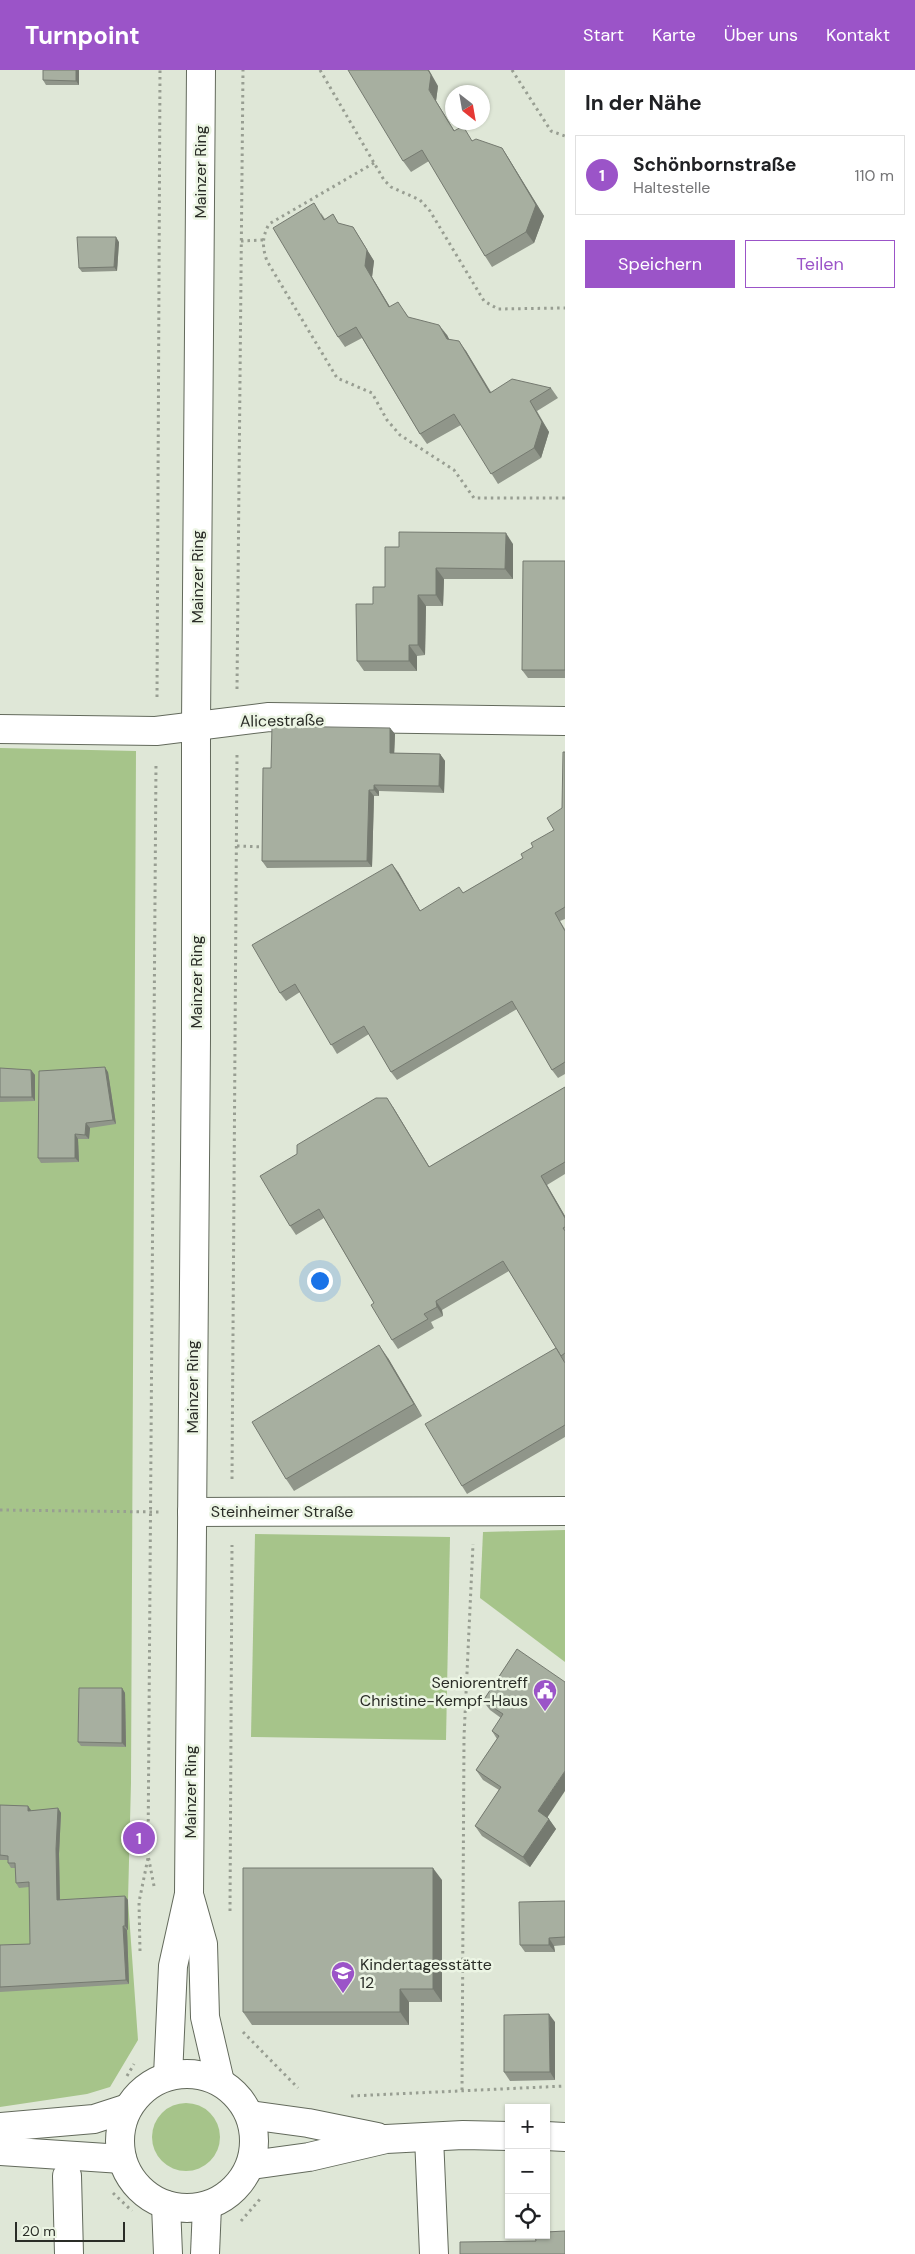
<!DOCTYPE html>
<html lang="de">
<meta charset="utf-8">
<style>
:root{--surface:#fff;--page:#f6f6f6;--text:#202124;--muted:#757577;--line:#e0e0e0;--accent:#9b54c8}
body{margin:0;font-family:"DM Sans",sans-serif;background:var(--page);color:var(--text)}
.controls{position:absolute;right:15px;bottom:15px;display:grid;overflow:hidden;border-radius:0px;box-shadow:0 1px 4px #0004}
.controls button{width:45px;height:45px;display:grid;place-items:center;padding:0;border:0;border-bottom:1px solid var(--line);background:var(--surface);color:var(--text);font:25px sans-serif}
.compass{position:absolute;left:445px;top:15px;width:45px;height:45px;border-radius:50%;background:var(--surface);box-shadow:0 1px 4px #0004;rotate:149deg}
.scale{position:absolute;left:15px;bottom:12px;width:110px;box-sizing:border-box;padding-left:5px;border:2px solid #2a2d27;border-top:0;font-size:14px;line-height:18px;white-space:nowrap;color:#2a2d27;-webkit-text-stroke:4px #ecf5e4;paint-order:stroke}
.you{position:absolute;left:319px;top:1210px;width:18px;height:18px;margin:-12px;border:4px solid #fff;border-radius:50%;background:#1a73e8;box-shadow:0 0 0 8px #1a73e833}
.badge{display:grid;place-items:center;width:32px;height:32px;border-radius:50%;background:var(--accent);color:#fff;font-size:16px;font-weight:700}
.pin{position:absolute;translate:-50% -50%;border:2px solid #fff;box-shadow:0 1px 5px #0006}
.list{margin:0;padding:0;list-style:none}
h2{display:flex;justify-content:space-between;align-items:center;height:65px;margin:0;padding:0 20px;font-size:21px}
h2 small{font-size:16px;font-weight:400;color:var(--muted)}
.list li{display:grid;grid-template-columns:32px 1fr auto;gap:15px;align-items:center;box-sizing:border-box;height:80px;margin:0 10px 10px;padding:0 10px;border:1px solid var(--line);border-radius:0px}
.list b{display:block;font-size:19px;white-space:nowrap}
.list p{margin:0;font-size:16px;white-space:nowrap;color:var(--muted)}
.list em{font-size:16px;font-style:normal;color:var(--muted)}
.actions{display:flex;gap:10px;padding:15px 20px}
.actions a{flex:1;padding:11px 0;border:1px solid var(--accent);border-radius:0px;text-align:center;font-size:18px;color:var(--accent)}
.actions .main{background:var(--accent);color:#fff}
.icon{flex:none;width:28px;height:28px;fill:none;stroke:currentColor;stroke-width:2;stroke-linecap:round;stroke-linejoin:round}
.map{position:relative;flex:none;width:565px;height:2184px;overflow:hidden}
header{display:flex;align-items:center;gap:30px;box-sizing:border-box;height:70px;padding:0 25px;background:var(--accent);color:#fff}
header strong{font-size:24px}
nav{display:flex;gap:28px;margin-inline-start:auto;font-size:18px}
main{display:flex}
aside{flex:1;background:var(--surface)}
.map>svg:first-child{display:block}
.green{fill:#a6c48a}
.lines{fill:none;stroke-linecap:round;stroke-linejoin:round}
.street-casing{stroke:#636a5c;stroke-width:30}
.secondary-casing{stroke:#636a5c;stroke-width:30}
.path{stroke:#989e92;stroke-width:3;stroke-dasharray:2.5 4;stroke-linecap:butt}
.street{stroke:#fff;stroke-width:28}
.secondary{stroke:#fff;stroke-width:28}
.wall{fill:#90968a}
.shaded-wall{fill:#757a70}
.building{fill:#a7afa0;stroke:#757a70}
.labels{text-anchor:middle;stroke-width:5;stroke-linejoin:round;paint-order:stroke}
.street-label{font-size:16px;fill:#2a2d27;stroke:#ecf5e4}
.poi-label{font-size:16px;fill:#2a2d27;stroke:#ecf5e4;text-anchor:end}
</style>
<header>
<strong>Turnpoint</strong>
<nav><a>Start</a><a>Karte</a><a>Über uns</a><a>Kontakt</a></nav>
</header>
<main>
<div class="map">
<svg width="565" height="2184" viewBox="0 0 565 2184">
<rect width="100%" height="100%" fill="#dfe7d7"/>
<g class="green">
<polygon points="0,678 136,681 131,1713 128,1830 138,1970 110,2017 87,2024 0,2037"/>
<polygon points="565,1460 565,1592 480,1528 483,1462"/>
<polygon points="255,1464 450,1467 446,1670 251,1667"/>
<circle cx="186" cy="2067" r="34"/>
</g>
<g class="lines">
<g class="street-casing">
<g id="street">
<polyline points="0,659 156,661 269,647 565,651"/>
<polyline points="192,1442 565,1441"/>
<polyline points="250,2045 308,2053 377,2067"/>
<polyline points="0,2057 94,2049 128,2038"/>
<polyline points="546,2066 565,2067"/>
<polyline points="429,2067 434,2184"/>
<polyline points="0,2081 122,2089"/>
<polyline points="251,2095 309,2087 386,2069 463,2065 509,2066"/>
<polyline points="67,2106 69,2184"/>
</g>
</g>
<g class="secondary-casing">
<g id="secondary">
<polyline points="190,1828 203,1874 205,1947 220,2012"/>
<circle cx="187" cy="2071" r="67"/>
<polyline points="168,2006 173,1896 189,1824 196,969 196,656 201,0"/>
<polyline points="166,2135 168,2184"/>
<polyline points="205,2184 207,2136"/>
</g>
</g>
<g class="path">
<polyline points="320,0 384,110 391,117 420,130 430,141 484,231 498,239 565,238"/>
<polyline points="512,0 551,61 565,66"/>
<path d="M374,93l-105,61c-7,13 -7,23 -2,37l70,117 35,15 15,27 13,15 54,35 20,28h91"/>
<polyline points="241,171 263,170"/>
<polyline points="237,619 243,0"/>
<polyline points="157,627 160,0"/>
<polyline points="237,776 267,777"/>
<polyline points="232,1409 237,683"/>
<polyline points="0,1440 159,1442"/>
<polyline points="154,1816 148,1785 156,693"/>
<polyline points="230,1841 232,1475"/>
<polyline points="140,1881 139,1832 148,1788"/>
<polyline points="243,1962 298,2018"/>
<polyline points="127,2006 134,1994"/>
<polyline points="462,2020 464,1667 473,1474"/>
<polyline points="351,2026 565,2016"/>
<polyline points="113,2123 132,2141"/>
<polyline points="241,2151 261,2128"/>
</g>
<use href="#street" class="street"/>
<use href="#secondary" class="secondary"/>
</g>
<g class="wall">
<polygon points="79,0 79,15 46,15 43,10"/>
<polygon points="438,16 436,31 454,60 473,71 502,78 509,89 544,146 534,173 492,197 485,186 429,91 411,102 403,91"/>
<polygon points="321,143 325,149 333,144 339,154 353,157 374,191 372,207 390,237 405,242 409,248 447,265 449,269 466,281 491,322 551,318 558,328 537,341 549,362 541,388 498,414 461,355 427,374 420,364 362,268 345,277 338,267"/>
<polygon points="119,172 117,201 82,202 79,198"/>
<polygon points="513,474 513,509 444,509 443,536 426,536 425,585 417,586 417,601 364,601 357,591 373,534 385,517 399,477"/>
<polygon points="565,491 565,608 528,608 522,600"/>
<polygon points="390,658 395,664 394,683 440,684 445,691 444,723 379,721 379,726 374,726 372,797 267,798 262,791 271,698"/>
<polygon points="565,682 565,849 560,851 565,859 565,1004 558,1008 552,1000 517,939 397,1010 391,1002 369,964 337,984 300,922 286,931 280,923 398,802 420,841 463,823 523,788 533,777 554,760 562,738"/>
<polygon points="0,998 31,1000 35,1005 35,1031 0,1032"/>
<polygon points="108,1002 116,1054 90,1058 89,1069 78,1069 79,1092 41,1093 38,1088"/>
<polygon points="565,1017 565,1104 547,1115 565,1146 565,1367 467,1424 462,1416 556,1278 509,1201 442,1240 443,1246 431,1252 434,1258 398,1279 392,1270 374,1233 324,1148 296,1165 290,1156 393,1037 429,1097"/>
<polygon points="388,1288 422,1346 294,1421 286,1409"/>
<polygon points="517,1579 548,1748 556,1759 530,1797 482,1766 475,1756 499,1720 483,1710 476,1700 497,1669 492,1661 501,1648 490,1640 483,1631"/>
<polygon points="122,1618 125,1623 126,1677 81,1676 78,1672"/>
<polygon points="0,1735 28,1736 31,1741 58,1738 61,1743 59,1784 60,1830 125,1826 128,1830 128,1860 127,1860 129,1914 0,1922 0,1875 30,1874 29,1817 19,1818 16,1813 15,1798 11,1798 8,1793 8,1790 0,1790"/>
<polygon points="442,1810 442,1932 409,1932 409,1955 252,1955 243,1942"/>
<polygon points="565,1831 565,1875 554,1876 555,1882 525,1882 520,1875"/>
<polygon points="555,1952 555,2010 510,2011 504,2002"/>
</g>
<g class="shaded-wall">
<polygon points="76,0 79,0 79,15 76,11"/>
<polygon points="428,0 429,0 438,16 436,31 461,72 454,61 429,20"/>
<polygon points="502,78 509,89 544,146 534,173 526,162"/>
<polygon points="353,157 374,191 372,207 396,247 389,237 365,196"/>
<polygon points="116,167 119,172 117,201 114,197"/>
<polygon points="439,255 447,265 454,279 447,269"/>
<polygon points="459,271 466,281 497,333 490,323"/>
<polygon points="530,331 549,362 541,388 534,378"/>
<polygon points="506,463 513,474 513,509 505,499"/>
<polygon points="436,498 444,509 443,536 436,525"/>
<polygon points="418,525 426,536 425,585 418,575"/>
<polygon points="409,575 417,586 417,601 409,591"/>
<polygon points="390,658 395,664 394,689 390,683"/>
<polygon points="440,684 445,691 444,723 439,716"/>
<polygon points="374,715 379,721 379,726 374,720"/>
<polygon points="369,720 374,726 372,797 367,791"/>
<polygon points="392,794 398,802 425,849 420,841"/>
<polygon points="105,997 108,1002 116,1054 113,1050"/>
<polygon points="31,1000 35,1005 35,1031 32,1027"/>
<polygon points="387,1028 393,1037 435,1106 429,1097"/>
<polygon points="86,1053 90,1058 89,1069 85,1065"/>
<polygon points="75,1064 78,1069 79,1092 75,1088"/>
<polygon points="541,1106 547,1115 565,1146 565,1148"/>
<polygon points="436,1231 442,1240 443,1246 437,1237"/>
<polygon points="379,1275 388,1288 422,1346 414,1334"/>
<polygon points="122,1618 125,1623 126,1677 122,1673"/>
<polygon points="565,1701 565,1721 545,1751 538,1741"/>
<polygon points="28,1736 31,1740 31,1746 28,1741"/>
<polygon points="58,1738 61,1743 59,1784 60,1835 57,1830 56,1779"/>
<polygon points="549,1749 556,1759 530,1797 523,1787"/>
<polygon points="433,1798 442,1810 442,1932 433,1919"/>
<polygon points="125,1826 128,1830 128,1860 125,1856"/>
<polygon points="123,1856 127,1860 129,1914 126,1910"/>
<polygon points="549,1868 554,1876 555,1882 549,1875"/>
<polygon points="400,1919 409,1932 409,1955 400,1942"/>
<polygon points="549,1944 555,1952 555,2010 550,2002"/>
</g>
<g class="building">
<polygon points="43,0 76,0 76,11 43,10"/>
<polygon points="348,0 428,0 431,5 429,20 454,61 463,56 472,71 476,69 502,78 536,135 526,162 485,186 422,80 403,91"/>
<polygon points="314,133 324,150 333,144 338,153 353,157 367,180 365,196 389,237 398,232 408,247 439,255 447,269 459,271 490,323 512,309 551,318 530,331 542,352 534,378 491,404 454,344 420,364 356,257 338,267 273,158"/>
<polygon points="77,167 116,167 114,197 79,198"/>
<polygon points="399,462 506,463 505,499 436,498 436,525 418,525 418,575 409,575 409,591 357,591 356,534 373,534 373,517 385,517 385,477 399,477"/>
<polygon points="523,491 565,491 565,600 522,600"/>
<polygon points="272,656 390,658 390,683 440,684 439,716 374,715 374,720 369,720 367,791 262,791 263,698 271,698"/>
<polygon points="563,682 565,682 565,837 555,843 565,861 565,992 552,1000 512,931 391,1002 364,956 331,975 295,914 280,923 252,875 392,794 420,841 459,817 463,823 523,788 521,784 533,777 531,773 554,760 547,748 562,738"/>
<polygon points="105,997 113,1050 86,1053 85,1065 75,1064 75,1088 38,1088 39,1001"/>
<polygon points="0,998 31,1000 32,1027 0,1027"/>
<polygon points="565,1017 565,1092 541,1106 565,1148 565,1157 563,1158 565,1161 565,1283 561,1286 503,1191 436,1231 437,1237 424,1244 428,1249 392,1270 371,1235 374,1233 319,1139 290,1156 260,1106 297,1084 297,1075 376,1028 387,1028 429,1097"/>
<polygon points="379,1275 414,1334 286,1409 252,1352"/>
<polygon points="556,1278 565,1293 565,1355 462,1416 425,1354"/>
<polygon points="517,1579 565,1612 565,1701 538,1741 549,1749 523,1787 475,1756 501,1717 476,1700 499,1666 492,1661 503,1644 483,1631"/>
<polygon points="79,1618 122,1618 122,1673 78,1672"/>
<polygon points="0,1735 28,1736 28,1741 58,1738 56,1779 57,1830 125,1826 125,1856 123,1856 126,1910 0,1917 0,1875 30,1874 29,1812 16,1813 15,1793 8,1793 8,1786 0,1785"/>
<polygon points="243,1798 433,1798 433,1919 400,1919 400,1942 243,1942"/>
<polygon points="565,1831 565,1867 549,1868 549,1875 520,1875 519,1832"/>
<polygon points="549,1944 550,2002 504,2002 504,1945"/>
<polygon points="565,2161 565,2184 460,2184 460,2172 536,2171 535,2165 546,2165 546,2162"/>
</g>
<defs>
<g id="civic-pin" transform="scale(1.25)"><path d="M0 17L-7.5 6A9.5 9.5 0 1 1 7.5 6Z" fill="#9b54c8" stroke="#ecf5e4"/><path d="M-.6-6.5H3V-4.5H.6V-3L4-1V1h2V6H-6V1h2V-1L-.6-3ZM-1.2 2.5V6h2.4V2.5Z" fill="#fff"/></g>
<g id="school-pin" transform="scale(1.25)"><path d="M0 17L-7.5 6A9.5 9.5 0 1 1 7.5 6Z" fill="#9b54c8" stroke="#ecf5e4"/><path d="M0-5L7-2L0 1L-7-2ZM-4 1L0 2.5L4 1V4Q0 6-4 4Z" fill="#fff"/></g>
</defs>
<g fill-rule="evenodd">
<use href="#civic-pin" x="545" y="1621"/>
<use href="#school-pin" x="343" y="1903"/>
</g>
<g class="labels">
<g class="street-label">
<text transform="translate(200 102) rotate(-90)" y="6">Mainzer Ring</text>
<text transform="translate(197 507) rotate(-90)" y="6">Mainzer Ring</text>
<text transform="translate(282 650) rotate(-1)" y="6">Alicestraße</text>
<text transform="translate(196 912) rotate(-90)" y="6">Mainzer Ring</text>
<text transform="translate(192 1317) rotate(-90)" y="6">Mainzer Ring</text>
<text x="282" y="1447">Steinheimer Straße</text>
<text transform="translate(190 1722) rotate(-90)" y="6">Mainzer Ring</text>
</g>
<g class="poi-label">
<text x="528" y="1618">Seniorentreff<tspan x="528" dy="18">Christine-Kempf-Haus</tspan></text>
<text x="360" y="1900" text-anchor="start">Kindertagesstätte<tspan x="360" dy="18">12</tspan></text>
</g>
</g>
</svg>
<div class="controls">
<button>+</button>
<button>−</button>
<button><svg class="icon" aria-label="locate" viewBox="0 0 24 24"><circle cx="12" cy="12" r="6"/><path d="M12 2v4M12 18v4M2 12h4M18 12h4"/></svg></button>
</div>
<svg class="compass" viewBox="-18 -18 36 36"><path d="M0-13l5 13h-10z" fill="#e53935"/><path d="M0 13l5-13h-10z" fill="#757577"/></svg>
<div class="scale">20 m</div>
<div class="you"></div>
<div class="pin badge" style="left:139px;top:1768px">1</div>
</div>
<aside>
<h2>In der Nähe<small></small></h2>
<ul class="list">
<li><span class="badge">1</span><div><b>Schönbornstraße</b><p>Haltestelle</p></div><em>110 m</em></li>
</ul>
<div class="actions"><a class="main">Speichern</a><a>Teilen</a></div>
</aside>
</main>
